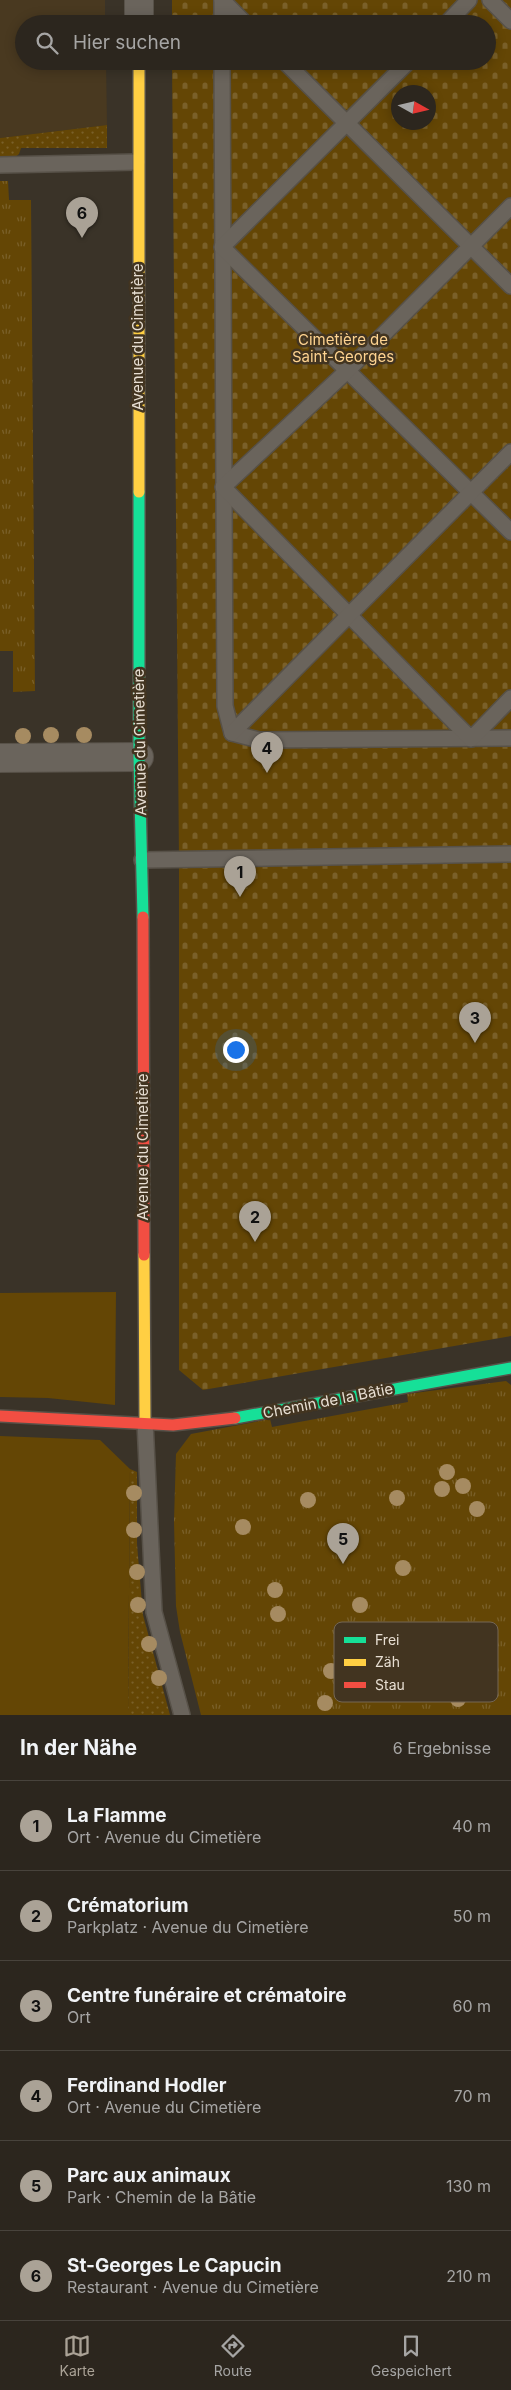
<!DOCTYPE html>
<html lang="de">
<meta charset="utf-8">
<style>
:root{--surface:#2c261e;--page:#342e27;--text:#f1f3f6;--muted:#a6a5a4;--line:#48433c;--accent:#aaa296}
body{margin:0;font-family:Inter,sans-serif;background:var(--page);color:var(--text)}
.compass{position:absolute;left:391px;top:85px;width:45px;height:45px;border-radius:50%;background:var(--surface);box-shadow:0 2px 12px #0003;rotate:98deg}
.you{position:absolute;left:235px;top:1049px;width:18px;height:18px;margin:-12px;border:4px solid #fff;border-radius:50%;background:#1a73e8;box-shadow:0 0 0 8px #1a73e833}
.badge{display:grid;place-items:center;width:32px;height:32px;border-radius:50%;background:var(--accent);color:#111;font-size:16px;font-weight:700}
.pin{position:absolute;translate:-50% -41px;filter:drop-shadow(0 1px 2px #0008)}
.pin::after{content:'';position:absolute;top:26px;width:18px;height:15px;background:inherit;clip-path:polygon(0 0,100% 0,50% 100%)}
.list{margin:0;padding:0;list-style:none}
h2{display:flex;justify-content:space-between;align-items:center;height:65px;margin:0;padding:0 20px;font-size:21px}
h2 small{font-size:16px;font-weight:400;color:var(--muted)}
.list li{display:grid;grid-template-columns:32px 1fr auto;gap:15px;align-items:center;box-sizing:border-box;height:90px;padding:0 20px;border-top:1px solid var(--line)}
.list b{display:block;font-size:19px;white-space:nowrap}
.list p{margin:0;font-size:16px;white-space:nowrap;color:var(--muted)}
.list em{font-size:16px;font-style:normal;color:var(--muted)}
.icon{flex:none;width:28px;height:28px;fill:none;stroke:currentColor;stroke-width:2;stroke-linecap:round;stroke-linejoin:round}
.map{position:relative;flex:none;width:511px;height:1715px;overflow:hidden}
.search{position:absolute;background:var(--surface);box-shadow:0 2px 12px #0003;left:15px;right:15px;top:15px;height:55px;display:flex;align-items:center;gap:12px;box-sizing:border-box;padding:0 18px;border-radius:28px;color:var(--muted);font-size:19px}
.sheet{height:605px;background:var(--surface)}
nav{display:flex;justify-content:space-around;align-items:center;box-sizing:border-box;height:70px;border-top:1px solid var(--line);background:var(--surface);font-size:14px;color:var(--muted)}
nav a{display:grid;justify-items:center;gap:2px}
nav .on{color:var(--accent)}
.map>svg:first-child{display:block}
.built{fill:#493920}
.grass{fill:url(#grass-dots)}
.cemetery{fill:url(#cemetery-stones);fill-rule:evenodd}
.park{fill:url(#park-tufts)}
.garden{fill:#644605}
.lines{fill:none;stroke-linecap:round;stroke-linejoin:round}
.lane-casing{stroke:#575148;stroke-width:18}
.street-casing{stroke:#575148;stroke-width:30}
.fast-casing{stroke:#575148;stroke-width:14}
.slow-casing{stroke:#575148;stroke-width:14}
.jam-casing{stroke:#575148;stroke-width:14}
.lane{stroke:#6a645c;stroke-width:15}
.street{stroke:#6a645c;stroke-width:28}
.fast{stroke:#16e098;stroke-width:11}
.slow{stroke:#ffcf43;stroke-width:11}
.jam{stroke:#f24e42;stroke-width:11}
.tree{fill:#a68b61}
.labels{text-anchor:middle;stroke-width:5;stroke-linejoin:round;paint-order:stroke}
.street-label{font-size:15px;fill:#e7ded2;stroke:#423420}
.park-label{font-size:15px;fill:#fed390;stroke:#423420}
.key{fill:#423420;stroke:#746755;stroke-width:1}
.key-label{font-size:14px;fill:#e7ded2}
</style>
<div class="map">
<svg width="511" height="1715" viewBox="0 0 511 1715">
<defs>
<pattern id="grass-dots" width="8" height="8" patternUnits="userSpaceOnUse" patternTransform="scale(1.25)"><rect width="8" height="8" fill="#644605"/><path d="M2 2h.1M6 6h.1" fill="none" stroke="#7a6029" stroke-width="1.8" stroke-linecap="round"/></pattern>
<pattern id="cemetery-stones" width="16" height="16" patternUnits="userSpaceOnUse" patternTransform="scale(1.25)"><rect width="16" height="16" fill="#644605"/><path d="M2 7V4a2 2 0 0 1 4 0v3zM10 15v-3a2 2 0 0 1 4 0v3z" fill="#7a6029"/></pattern>
<pattern id="park-tufts" width="24" height="20" patternUnits="userSpaceOnUse" patternTransform="scale(1.25)"><rect width="24" height="20" fill="#644605"/><path d="M3 7l-1-3M5 7V3M7 7l1-3M15 17l-1-3M17 17v-4M19 17l1-3" fill="none" stroke="#7a6029"/></pattern>
</defs>
<rect width="100%" height="100%" fill="#3a3328"/>
<polygon class="built" points="0,0 105,0 105,24 24,24 24,61 106,61 107,125 0,138"/>
<g class="grass">
<polygon points="107,125 107,148 21,148 19,154 14,158 0,158 0,138"/>
<polygon points="130,1469 137,1472 137,1544 143,1615 170,1715 128,1715"/>
</g>
<path class="cemetery" d="M172,0h339v1336l-308,54 -24,-20v-510l-7,-799h315v-37h-315zM398,92h30v30h-30z"/>
<g class="park">
<polygon points="0,181 8,181 9,200 31,200 35,691 13,692 13,637 0,636"/>
<polygon points="506,1381 511,1385 511,1715 201,1715 180,1632 176,1606 174,1521 176,1454 191,1434 270,1419 272,1427 408,1402 407,1394"/>
</g>
<g class="garden">
<rect x="0" y="636" width="13" height="15"/>
<polygon points="116,1292 115,1405 48,1398 0,1397 0,1293"/>
<polygon points="0,1436 100,1440 130,1469 128,1715 0,1715"/>
</g>
<g class="lines">
<g class="lane-casing">
<g id="lane">
<polyline points="222,0 246,24"/>
<polyline points="222,0 222,24"/>
<polyline points="490,0 511,21"/>
<polyline points="446,24 469,0"/>
<polyline points="222,61 225,706 232,733 259,740 511,738"/>
<polyline points="284,61 511,286"/>
<polyline points="409,61 222,247 511,532"/>
<polyline points="0,165 137,162"/>
<polyline points="511,206 348,370 223,487 471,739 511,698"/>
<polyline points="232,733 511,452"/>
<polyline points="142,860 511,854"/>
<polyline points="145,1422 154,1612 182,1715"/>
</g>
</g>
<g class="street-casing">
<g id="street">
<polyline points="139,24 139,0"/>
<polyline points="0,758 139,757"/>
</g>
</g>
<g class="fast-casing">
<g id="fast">
<polyline points="139,492 139,757 143,917"/>
<polyline points="235,1418 511,1368"/>
</g>
</g>
<g class="slow-casing">
<g id="slow">
<polyline points="139,61 139,492"/>
<polyline points="144,1255 145,1422"/>
</g>
</g>
<g class="jam-casing">
<g id="jam">
<polyline points="143,917 144,1255"/>
<polyline points="0,1416 173,1425 235,1418"/>
</g>
</g>
<use href="#lane" class="lane"/>
<use href="#street" class="street"/>
<use href="#fast" class="fast"/>
<use href="#slow" class="slow"/>
<use href="#jam" class="jam"/>
</g>
<g class="tree">
<circle cx="51" cy="735" r="8"/>
<circle cx="84" cy="735" r="8"/>
<circle cx="23" cy="736" r="8"/>
<circle cx="447" cy="1472" r="8"/>
<circle cx="463" cy="1486" r="8"/>
<circle cx="442" cy="1489" r="8"/>
<circle cx="134" cy="1493" r="8"/>
<circle cx="397" cy="1498" r="8"/>
<circle cx="308" cy="1500" r="8"/>
<circle cx="477" cy="1509" r="8"/>
<circle cx="243" cy="1527" r="8"/>
<circle cx="134" cy="1530" r="8"/>
<circle cx="403" cy="1568" r="8"/>
<circle cx="137" cy="1572" r="8"/>
<circle cx="275" cy="1590" r="8"/>
<circle cx="138" cy="1605" r="8"/>
<circle cx="360" cy="1605" r="8"/>
<circle cx="278" cy="1614" r="8"/>
<circle cx="149" cy="1644" r="8"/>
<circle cx="331" cy="1671" r="8"/>
<circle cx="159" cy="1678" r="8"/>
<circle cx="458" cy="1699" r="8"/>
<circle cx="325" cy="1703" r="8"/>
</g>
<g class="labels">
<g class="street-label">
<text transform="translate(138 337) rotate(-90)" y="5">Avenue du Cimetière</text>
<text transform="translate(140 742) rotate(-91)" y="5">Avenue du Cimetière</text>
<text transform="translate(143 1147) rotate(-90)" y="5">Avenue du Cimetière</text>
<text transform="translate(328 1401) rotate(-11)" y="5">Chemin de la Bâtie</text>
</g>
<g class="park-label">
<text x="343" y="345">Cimetière de<tspan x="343" dy="17">Saint-Georges</tspan></text>
</g>
</g>
<rect x="334" y="1622" width="164" height="80" rx="8" class="key"/>
<rect x="344" y="1637" width="22" height="6" fill="#16e098"/>
<rect x="344" y="1659" width="22" height="7" fill="#ffcf43"/>
<rect x="344" y="1682" width="22" height="6" fill="#f24e42"/>
<g class="key-label">
<text x="375" y="1645">Frei</text>
<text x="375" y="1667">Zäh</text>
<text x="375" y="1690">Stau</text>
</g>
</svg>
<svg class="compass" viewBox="-18 -18 36 36"><path d="M0-13l5 13h-10z" fill="#e53935"/><path d="M0 13l5-13h-10z" fill="#a6a5a4"/></svg>
<div class="you"></div>
<div class="pin badge" style="left:240px;top:897px">1</div>
<div class="pin badge" style="left:255px;top:1242px">2</div>
<div class="pin badge" style="left:475px;top:1043px">3</div>
<div class="pin badge" style="left:267px;top:773px">4</div>
<div class="pin badge" style="left:343px;top:1564px">5</div>
<div class="pin badge" style="left:82px;top:238px">6</div>
<div class="search"><svg class="icon" aria-label="search" viewBox="0 0 24 24"><circle cx="10" cy="10" r="6"/><path d="M15 15l6 6"/></svg>Hier suchen</div>
</div>
<section class="sheet">
<h2>In der Nähe<small>6 Ergebnisse</small></h2>
<ul class="list">
<li><span class="badge">1</span><div><b>La Flamme</b><p>Ort · Avenue du Cimetière</p></div><em>40 m</em></li>
<li><span class="badge">2</span><div><b>Crématorium</b><p>Parkplatz · Avenue du Cimetière</p></div><em>50 m</em></li>
<li><span class="badge">3</span><div><b>Centre funéraire et crématoire</b><p>Ort</p></div><em>60 m</em></li>
<li><span class="badge">4</span><div><b>Ferdinand Hodler</b><p>Ort · Avenue du Cimetière</p></div><em>70 m</em></li>
<li><span class="badge">5</span><div><b>Parc aux animaux</b><p>Park · Chemin de la Bâtie</p></div><em>130 m</em></li>
<li><span class="badge">6</span><div><b>St-Georges Le Capucin</b><p>Restaurant · Avenue du Cimetière</p></div><em>210 m</em></li>
</ul>
</section>
<nav>
<a class="on"><svg class="icon" aria-label="map" viewBox="0 0 24 24"><path d="M3 6l6-2 6 2 6-2v14l-6 2-6-2-6 2zM9 4v14M15 6v14"/></svg>Karte</a>
<a><svg class="icon" aria-label="directions" viewBox="0 0 24 24"><path d="M12 3l9 9-9 9-9-9zM9 14v-3h6M13 9l2 2-2 2"/></svg>Route</a>
<a><svg class="icon" aria-label="saved" viewBox="0 0 24 24"><path d="M7 4h10v16l-5-4-5 4z"/></svg>Gespeichert</a>
</nav>
